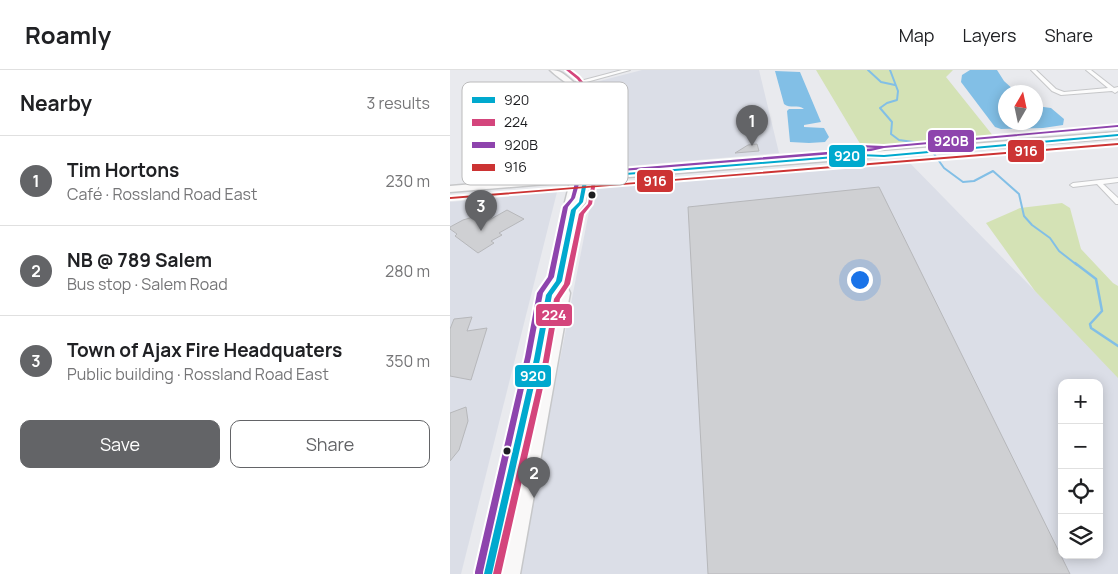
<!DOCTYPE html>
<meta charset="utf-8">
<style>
:root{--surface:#fff;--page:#f6f6f6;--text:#202124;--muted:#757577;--line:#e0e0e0;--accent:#636467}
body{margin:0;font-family:Manrope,sans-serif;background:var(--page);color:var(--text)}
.controls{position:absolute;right:15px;bottom:15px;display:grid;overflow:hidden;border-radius:10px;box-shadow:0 2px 12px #0003}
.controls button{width:45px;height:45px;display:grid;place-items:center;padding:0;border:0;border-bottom:1px solid var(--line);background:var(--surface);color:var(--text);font:25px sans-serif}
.compass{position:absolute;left:548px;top:15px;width:45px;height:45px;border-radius:50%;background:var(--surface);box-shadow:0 2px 12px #0003;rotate:9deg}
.you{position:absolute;left:409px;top:209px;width:18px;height:18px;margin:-12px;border:4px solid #fff;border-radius:50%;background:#1a73e8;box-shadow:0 0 0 8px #1a73e833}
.badge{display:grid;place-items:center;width:32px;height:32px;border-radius:50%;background:var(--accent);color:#fff;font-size:16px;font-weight:700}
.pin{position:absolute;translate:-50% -41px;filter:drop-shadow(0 1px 2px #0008)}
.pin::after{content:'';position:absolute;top:26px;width:18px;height:15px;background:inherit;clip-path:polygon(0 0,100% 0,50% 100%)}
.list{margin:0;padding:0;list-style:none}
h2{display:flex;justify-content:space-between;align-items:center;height:65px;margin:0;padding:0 20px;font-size:21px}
h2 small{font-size:16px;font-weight:400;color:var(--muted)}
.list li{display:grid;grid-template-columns:32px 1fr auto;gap:15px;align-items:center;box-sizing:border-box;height:90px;padding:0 20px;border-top:1px solid var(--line)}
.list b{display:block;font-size:19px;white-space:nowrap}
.list p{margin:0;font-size:16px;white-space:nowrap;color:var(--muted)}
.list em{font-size:16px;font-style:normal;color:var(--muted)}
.actions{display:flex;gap:10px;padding:15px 20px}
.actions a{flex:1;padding:11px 0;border:1px solid var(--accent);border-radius:10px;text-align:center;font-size:18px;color:var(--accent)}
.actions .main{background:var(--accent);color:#fff}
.icon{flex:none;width:28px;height:28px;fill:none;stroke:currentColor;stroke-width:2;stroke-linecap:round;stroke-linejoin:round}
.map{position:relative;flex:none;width:668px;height:504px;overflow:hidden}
header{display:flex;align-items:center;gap:30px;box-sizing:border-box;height:70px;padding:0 25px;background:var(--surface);border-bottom:1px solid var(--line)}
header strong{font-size:24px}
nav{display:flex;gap:28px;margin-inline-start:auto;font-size:18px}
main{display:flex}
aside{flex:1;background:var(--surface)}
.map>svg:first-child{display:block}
.built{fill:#dbdee7;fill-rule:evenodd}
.green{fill:#d4e2b5}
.water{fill:#82bfe6}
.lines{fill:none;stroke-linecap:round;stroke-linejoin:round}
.stream-far1{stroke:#82bfe6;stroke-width:2}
.stream{stroke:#82bfe6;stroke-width:2.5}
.building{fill:#cfd0d3;stroke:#b6b7ba}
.minor-casing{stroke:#c6c7c9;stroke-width:2}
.secondary-casing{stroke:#c6c7c9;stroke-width:3}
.minor{fill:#fcfcfc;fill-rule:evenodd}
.secondary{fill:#f9f8f8;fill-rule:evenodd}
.bus-1-casing{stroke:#fff;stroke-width:4}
.bus-2-casing{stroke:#fff;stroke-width:4}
.bus-3-casing{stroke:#fff;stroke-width:4}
.bus-4-casing{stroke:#fff;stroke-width:4}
.bus-1{fill:#00a9ce;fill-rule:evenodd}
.bus-2{fill:#d4457c;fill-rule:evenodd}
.bus-3{fill:#8e44ad;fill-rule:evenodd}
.bus-4{fill:#c33;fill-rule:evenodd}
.bus-dot{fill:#1b1c1f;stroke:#fff;stroke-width:2}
.key{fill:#fff;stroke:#bbbbbc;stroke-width:1}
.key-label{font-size:14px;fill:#1b1c1f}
.line-badge{stroke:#fff;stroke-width:2}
.badge-label{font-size:14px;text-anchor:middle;font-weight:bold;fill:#fff}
</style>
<header>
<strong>Roamly</strong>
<nav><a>Map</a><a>Layers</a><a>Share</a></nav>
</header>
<main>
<aside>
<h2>Nearby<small>3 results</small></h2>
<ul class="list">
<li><span class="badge">1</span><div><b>Tim Hortons</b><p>Café · Rossland Road East</p></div><em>230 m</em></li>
<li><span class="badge">2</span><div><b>NB @ 789 Salem</b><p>Bus stop · Salem Road</p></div><em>280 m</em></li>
<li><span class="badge">3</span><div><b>Town of Ajax Fire Headquaters</b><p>Public building · Rossland Road East</p></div><em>350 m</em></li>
</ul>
<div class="actions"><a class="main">Save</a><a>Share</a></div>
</aside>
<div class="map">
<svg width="668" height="504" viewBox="0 0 668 504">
<rect width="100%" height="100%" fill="#e9eaee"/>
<g class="built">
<polygon points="192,0 309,0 329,83 144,99 148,55 154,41 149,28 138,14"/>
<path d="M455,88l213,218v198h-600l76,-388zM612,313h37v172h-37z"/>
<polygon points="107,122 11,504 0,504 0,132"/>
</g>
<g class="green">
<polygon points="366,0 503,0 496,7 544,67 499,74 456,77 412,77"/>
<polygon points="612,133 620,138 631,179 663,213 668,216 668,308 585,221 536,153 570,138"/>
</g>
<g class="water">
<polygon points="520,0 547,0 554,11 566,22 556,22 556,52 586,52 586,36 601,38 614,49 613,55 593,58 551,59 545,57 511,12 512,5"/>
<path d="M325,1l25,1 21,50 -17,3v2l20,1 5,9 -4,5 -16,1 -19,-1 -3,-31 2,-2h15c-6,-5 -14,0 -20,-5z"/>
</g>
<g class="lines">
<g class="stream-far1">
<polyline points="418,0 431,12 445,15"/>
<polyline points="440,0 448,21 447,30 437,33 430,38 442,52 441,64 449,70 477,74 494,98 513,112 524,111 543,101 569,124 574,146 582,155 600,168 609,181 627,195"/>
</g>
<polyline class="stream" points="625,193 646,209 652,241 640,254 641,258 668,276"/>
</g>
<g class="building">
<polygon points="307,74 309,81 285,83 298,75"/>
<polygon points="429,117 620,504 258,504 238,137"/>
<polygon points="57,140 74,149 49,163 52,165 41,171 44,173 28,183 5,166 7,164 0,159 0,157 13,150 23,147 34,153"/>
<polygon points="22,247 17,261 37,258 21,310 0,306 0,259 4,249"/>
<polygon points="16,337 18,351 9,380 0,391 0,343"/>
</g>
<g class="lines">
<g class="minor-casing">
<g id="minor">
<polygon points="172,0 180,0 122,16 119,14"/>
<polygon points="581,0 586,0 606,19 614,22 658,18 636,0 641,0 664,18 668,17 668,21 665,23 662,21 611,25 602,21"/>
<polygon points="668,108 668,112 653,114 668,128 668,134 666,134 647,114 623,117 620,115 623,113"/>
</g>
</g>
<g class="secondary-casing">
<path id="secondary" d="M100,0c10,0 14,4 21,10 29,24 27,61 21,95l526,-43v6l-528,42 -4,22 -7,9 -14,70 5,12 -50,281h-18l56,-282 -3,4 -11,63 -47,215h-18l51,-215 13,-64 10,-15 16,-70 -4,-8 5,-20 -120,10v-6l122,-10 8,-31 4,-3 4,2c0,-22 -3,-42 -19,-59 -6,-5 -13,-9 -19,-15zM136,84l-4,22h-1zM130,111h1l-6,21z"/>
</g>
<use href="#minor" class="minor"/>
<use href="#secondary" class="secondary"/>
<g class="bus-1-casing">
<g id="bus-1">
<polygon points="668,64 668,66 434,87 409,86 126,109 124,108 126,107 409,84 434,85"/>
<polygon points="133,111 137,111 137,112 133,132 126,140 112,211 102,225 90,289 42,504 34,504 84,289 96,225 106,211 121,140 129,132"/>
</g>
</g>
<g class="bus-2-casing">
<polygon id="bus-2" points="116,0 120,0 129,7 142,23 150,40 153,59 152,78 142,134 134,144 120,214 110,229 99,291 51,504 43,504 93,291 104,229 114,214 129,144 138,134 148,78 149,59 146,40 138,23 127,9"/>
</g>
<g class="bus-3-casing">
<polygon id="bus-3" points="668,55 668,57 667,57 434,78 421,81 135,104 131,107 125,128 118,137 104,207 93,223 81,287 33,502 33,504 25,504 25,502 75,287 87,223 98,207 113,137 121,128 127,105 134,102 425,78 408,77 408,75 410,75 434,76"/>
</g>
<g class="bus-4-casing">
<polygon id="bus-4" points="668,73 668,75 0,129 0,127 1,127"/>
</g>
<use href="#bus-1" class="bus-1"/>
<use href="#bus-2" class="bus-2"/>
<use href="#bus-3" class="bus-3"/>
<use href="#bus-4" class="bus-4"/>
</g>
<g class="bus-dot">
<circle cx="142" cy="125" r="4.5"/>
<circle cx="57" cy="381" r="4.5"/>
</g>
<rect x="12" y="12" width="166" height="103" rx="8" class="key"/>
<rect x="22" y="27" width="23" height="6" fill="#00a9ce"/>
<rect x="22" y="49" width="23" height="7" fill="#d4457c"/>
<rect x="22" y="72" width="23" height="6" fill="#8e44ad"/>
<rect x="22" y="94" width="23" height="7" fill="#c33"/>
<g class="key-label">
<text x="54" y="35">920</text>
<text x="54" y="57">224</text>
<text x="54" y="80">920B</text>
<text x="54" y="102">916</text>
</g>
<g class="line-badge">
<rect x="477" y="59" width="48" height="24" rx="5" fill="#8e44ad"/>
<rect x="557" y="69" width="38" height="24" rx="5" fill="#c33"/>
<rect x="378" y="74" width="38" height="24" rx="5" fill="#00a9ce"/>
<rect x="186" y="99" width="38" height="24" rx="5" fill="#c33"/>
<rect x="85" y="233" width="38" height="24" rx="5" fill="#d4457c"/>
<rect x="64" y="294" width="38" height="24" rx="5" fill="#00a9ce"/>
</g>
<g class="badge-label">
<text x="501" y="76">920B</text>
<text x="576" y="86">916</text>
<text x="397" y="91">920</text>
<text x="205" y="116">916</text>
<text x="104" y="250">224</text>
<text x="83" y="311">920</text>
</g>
</svg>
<div class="controls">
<button>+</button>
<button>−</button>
<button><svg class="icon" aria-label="locate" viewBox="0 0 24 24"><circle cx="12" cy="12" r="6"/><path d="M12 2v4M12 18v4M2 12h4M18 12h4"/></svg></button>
<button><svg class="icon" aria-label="layers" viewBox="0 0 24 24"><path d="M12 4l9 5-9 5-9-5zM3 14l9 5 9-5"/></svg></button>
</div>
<svg class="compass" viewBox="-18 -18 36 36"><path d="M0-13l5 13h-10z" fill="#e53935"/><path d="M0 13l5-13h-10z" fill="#757577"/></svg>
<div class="you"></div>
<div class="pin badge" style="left:302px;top:76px">1</div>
<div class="pin badge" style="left:84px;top:428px">2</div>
<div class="pin badge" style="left:31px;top:161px">3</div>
</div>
</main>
